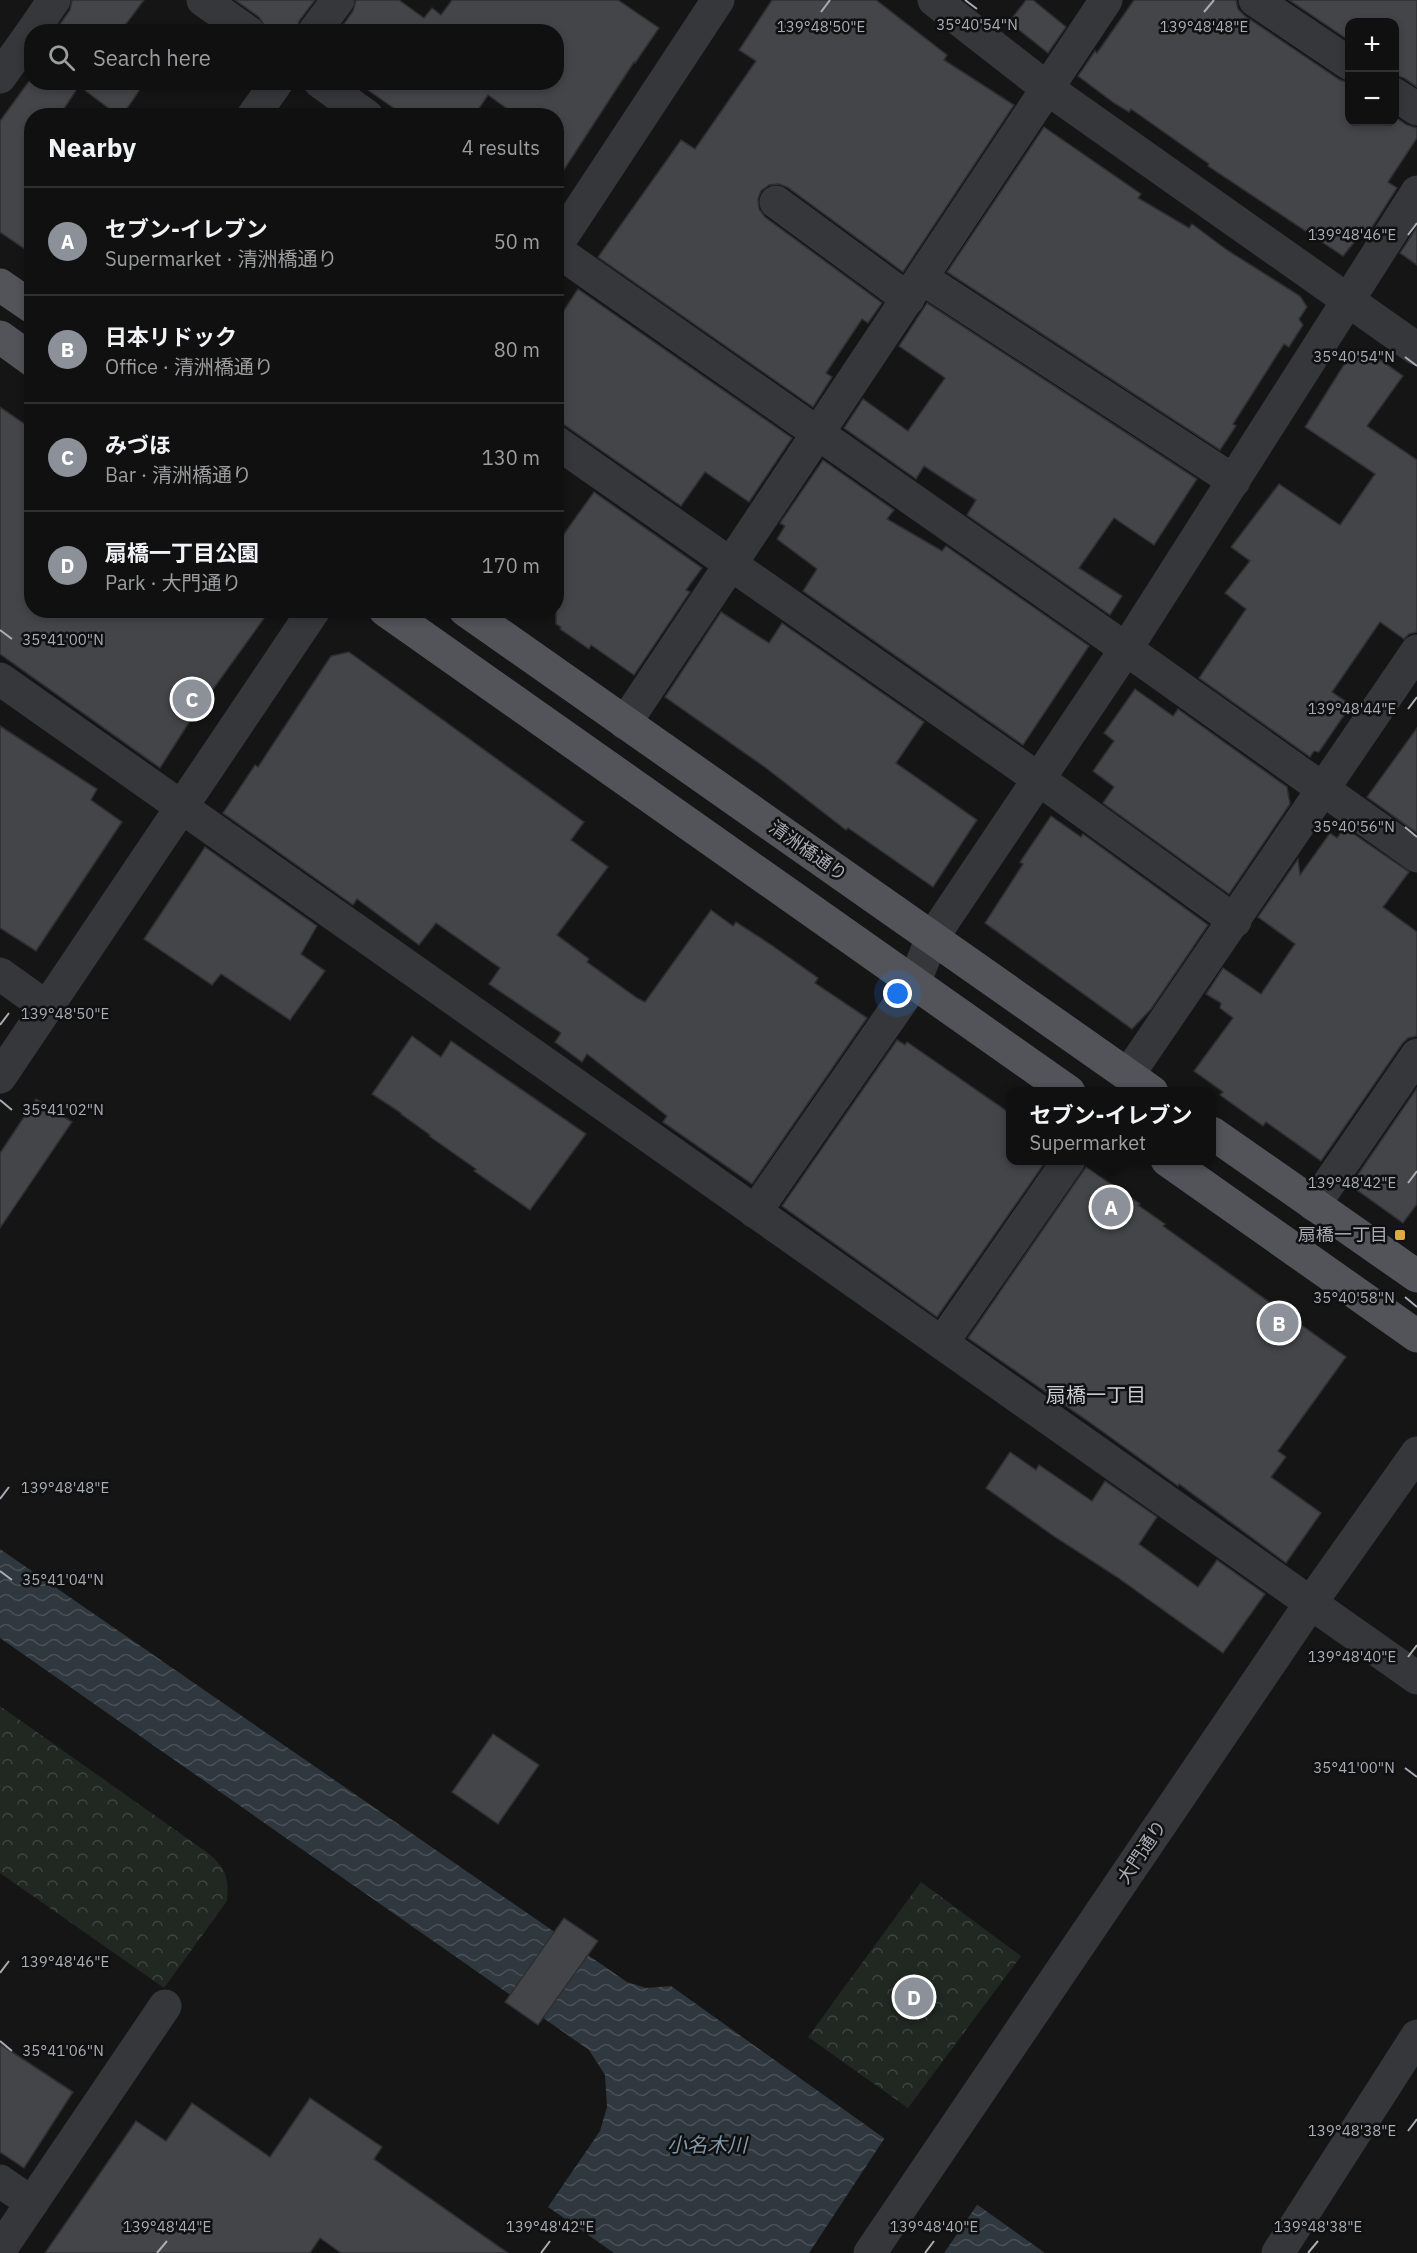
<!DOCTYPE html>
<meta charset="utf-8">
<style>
:root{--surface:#101010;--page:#191919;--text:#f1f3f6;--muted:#9c9d9f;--line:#303030;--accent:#8c9099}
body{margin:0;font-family:"IBM Plex Sans","Noto Sans JP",sans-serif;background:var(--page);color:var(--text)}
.controls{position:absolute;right:18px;top:18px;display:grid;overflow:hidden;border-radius:12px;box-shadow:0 3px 9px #0003}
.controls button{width:54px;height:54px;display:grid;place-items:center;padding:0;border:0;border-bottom:2px solid var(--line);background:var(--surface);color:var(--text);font:30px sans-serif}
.you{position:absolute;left:898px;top:994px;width:21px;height:21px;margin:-15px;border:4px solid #fff;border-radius:50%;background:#1a73e8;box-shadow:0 0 0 9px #1a73e833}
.badge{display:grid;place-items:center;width:39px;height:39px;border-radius:50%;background:var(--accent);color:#fff;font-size:20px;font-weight:700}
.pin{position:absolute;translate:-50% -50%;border:3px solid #fff;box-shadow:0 2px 6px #0006}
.popup{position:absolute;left:1006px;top:1087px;width:210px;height:78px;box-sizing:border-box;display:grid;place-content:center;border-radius:12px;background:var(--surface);filter:drop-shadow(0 2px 4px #0005);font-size:20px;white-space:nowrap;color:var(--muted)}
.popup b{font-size:22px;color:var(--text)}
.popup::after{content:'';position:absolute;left:50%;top:100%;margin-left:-12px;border:12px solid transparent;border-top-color:var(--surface)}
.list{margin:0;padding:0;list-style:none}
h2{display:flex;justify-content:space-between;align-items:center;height:78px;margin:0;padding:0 24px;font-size:26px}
h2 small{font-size:20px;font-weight:400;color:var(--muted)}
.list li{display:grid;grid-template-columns:39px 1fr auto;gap:18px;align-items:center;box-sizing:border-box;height:108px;padding:0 24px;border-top:2px solid var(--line)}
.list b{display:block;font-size:22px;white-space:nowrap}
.list p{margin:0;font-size:20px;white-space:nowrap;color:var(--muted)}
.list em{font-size:20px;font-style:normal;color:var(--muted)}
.icon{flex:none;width:33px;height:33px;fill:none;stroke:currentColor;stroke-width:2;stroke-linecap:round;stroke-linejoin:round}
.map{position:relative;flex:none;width:1417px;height:2253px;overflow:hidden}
.search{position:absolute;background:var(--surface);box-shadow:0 3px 9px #0003;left:24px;top:24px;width:540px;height:66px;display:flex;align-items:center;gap:15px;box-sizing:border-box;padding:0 21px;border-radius:24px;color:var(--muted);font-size:22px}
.panel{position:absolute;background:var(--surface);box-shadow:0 3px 9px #0003;left:24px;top:108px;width:540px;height:510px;border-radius:24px}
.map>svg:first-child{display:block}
.park{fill:url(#park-crowns)}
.water{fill:url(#water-waves)}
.pier{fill:#151516}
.building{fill:#444549;stroke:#2f2f32;stroke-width:1.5}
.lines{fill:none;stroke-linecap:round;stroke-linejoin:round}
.minor{stroke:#36373b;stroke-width:33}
.major{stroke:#53545a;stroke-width:33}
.ticks{fill:none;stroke:#a8acb5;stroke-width:2}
.poi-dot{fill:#e0a843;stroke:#101011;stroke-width:2}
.labels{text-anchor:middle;stroke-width:5;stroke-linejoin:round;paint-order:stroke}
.street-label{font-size:18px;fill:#a8acb5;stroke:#101011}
.poi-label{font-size:18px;fill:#a8acb5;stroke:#101011;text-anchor:end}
.neighbourhood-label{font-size:20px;fill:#c9cbd2;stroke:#101011}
.water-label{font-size:20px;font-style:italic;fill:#829aad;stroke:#101011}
.ticks-label{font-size:15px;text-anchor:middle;fill:#a8acb5;stroke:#101011;stroke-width:5;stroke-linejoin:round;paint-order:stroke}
</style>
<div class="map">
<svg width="1417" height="2253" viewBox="0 0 1417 2253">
<defs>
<pattern id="park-crowns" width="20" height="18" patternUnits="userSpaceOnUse" patternTransform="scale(1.5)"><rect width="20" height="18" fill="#212822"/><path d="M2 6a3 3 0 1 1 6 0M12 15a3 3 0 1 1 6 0" fill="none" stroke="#3e4440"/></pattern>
<pattern id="water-waves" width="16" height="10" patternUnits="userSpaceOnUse" patternTransform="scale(1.5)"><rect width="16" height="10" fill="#2f383e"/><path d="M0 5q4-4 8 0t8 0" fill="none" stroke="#4a5258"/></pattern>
</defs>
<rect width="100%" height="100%" fill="#151516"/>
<g class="park">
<path d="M0,1706l208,147c18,15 21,25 19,48l-63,87 -164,-115z"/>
<polygon points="921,1882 1021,1956 908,2108 808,2037"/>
</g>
<polygon class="water" points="0,1549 627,1982 646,1988 671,1986 1045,2253 614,2253 548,2207 600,2131 607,2107 605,2075 589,2050 0,1638"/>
<polygon class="pier" points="886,2136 979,2202 944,2253 809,2253"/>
<g class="building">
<polygon points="72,0 144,0 120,32 63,32 66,28 60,24 70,10"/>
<polygon points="235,0 315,0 299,21 296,32 271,32 266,28 259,17"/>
<polygon points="356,0 399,0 424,18 432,8 441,15 452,0 618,0 659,28 635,63 634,62 556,182 556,116 517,116 488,95 474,116 405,116 362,86 361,88 353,82 556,82 556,32 338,32 353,11"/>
<polygon points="772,0 876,0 947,55 944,60 1014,105 903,272 787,187 779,184 769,185 761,191 758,199 759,209 765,217 882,303 868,323 862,319 826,373 832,377 813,407 598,257 681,140 695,149 756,61 739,50"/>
<polygon points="1026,0 1033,0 1066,27 1048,53 1009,22"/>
<polygon points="1134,0 1236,0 1238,9 1245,16 1340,80 1350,83 1350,122 1395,122 1395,117 1407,125 1417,128 1417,138 1388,182 1397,188 1369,232 1365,229 1343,256 1208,166 1209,164 1131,109 1129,112 1114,103 1078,76 1095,51 1097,53"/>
<polygon points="1289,0 1417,0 1417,87 1404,78 1395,75 1395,22 1350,22 1350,41"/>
<polygon points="32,77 32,82 145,82 122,116 119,116 79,86 59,116 32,116 32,254 0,232 0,121"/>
<polygon points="1044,127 1141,194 1138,198 1189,228 1192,224 1227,250 1300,296 1307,307 1299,319 1303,325 1289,347 1284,344 1233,424 1236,426 1220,450 947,272"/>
<polygon points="1417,227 1417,265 1400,253"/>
<polygon points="578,289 792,438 749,502 705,472 681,506 556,419 556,322"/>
<polygon points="927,303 1197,479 1154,545 1114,518 1079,568 1122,596 1110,615 967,515 976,500 924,466 916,479 844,428 863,399 908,431 945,378 899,346"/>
<polygon points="1372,354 1403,376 1367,426 1417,460 1417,632 1409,634 1404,639 1380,622 1332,692 1351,705 1319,752 1314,751 1310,757 1199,678 1246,609 1225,593 1250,561 1231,547 1279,484 1340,525 1375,474 1305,427 1345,363 1357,355 1365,360"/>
<polygon points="0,407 32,429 32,610 270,610 188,724 160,768 0,654"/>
<polygon points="823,460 894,510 887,519 942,551 946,546 1089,646 1023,745 803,591 817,569 777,539 785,526 780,523"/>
<polygon points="594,492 702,568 686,590 690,592 634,675 591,645 589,649 560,629 561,627 556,624 556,545"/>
<polygon points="721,612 769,643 782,623 924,722 896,763 977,820 933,887 848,828 846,830 766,768 665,697"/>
<polygon points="349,652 584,822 571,840 608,867 557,935 589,959 587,962 637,998 645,1002 711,910 733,926 736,922 770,944 818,978 815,983 867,1018 752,1184 663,1122 667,1116 587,1054 582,1062 555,1042 561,1033 489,984 500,968 436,923 419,945 357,899 353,905 223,813 255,765 258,767 331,656"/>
<polygon points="1135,689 1173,716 1178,709 1287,787 1290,804 1229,894 1103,803 1114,787 1093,771 1114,741 1104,733"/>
<polygon points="0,726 97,789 91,800 122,822 36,951 0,928"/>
<polygon points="1417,728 1417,833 1367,797"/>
<polygon points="1051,816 1081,837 1083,834 1208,925 1151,1009 1132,1029 985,923 1023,864 1020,862"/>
<polygon points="1345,828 1409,872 1383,907 1417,932 1417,1036 1408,1038 1402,1044 1321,1161 1266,1122 1263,1126 1220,1095 1223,1092 1194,1071 1233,1018 1220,1008 1221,1003 1206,994 1223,968 1261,994 1295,944 1258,917 1298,859 1300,875 1330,833 1337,838"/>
<polygon points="205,847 317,926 301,954 325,971 290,1020 221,974 212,985 144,939"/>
<polygon points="412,1036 441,1057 451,1041 586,1134 530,1210 474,1171 476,1169 429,1136 430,1135 401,1114 401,1113 372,1094"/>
<polygon points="897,1040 905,1045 907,1042 1011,1114 1011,1161 1046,1161 937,1317 782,1206"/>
<polygon points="1417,1088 1417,1204 1403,1223 1354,1188 1355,1186 1352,1183"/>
<polygon points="36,1099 72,1122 0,1228 0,1153"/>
<polygon points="1086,1167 1140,1204 1138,1205 1165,1224 1163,1226 1346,1357 1278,1451 1286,1457 1271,1477 1321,1513 1286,1563 1179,1484 1178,1486 1092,1424 968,1338"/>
<polygon points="1010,1452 1036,1470 1039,1465 1092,1501 1105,1481 1157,1517 1139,1544 1198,1587 1217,1560 1265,1594 1223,1653 1117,1577 1055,1537 986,1488"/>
<polygon points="493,1734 539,1765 498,1824 452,1792"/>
<polygon points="564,1918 598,1941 538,2025 505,2002"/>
<polygon points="0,2044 73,2092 24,2168 0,2152"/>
<polygon points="310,2098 382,2147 374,2159 508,2253 341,2253 320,2238 310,2253 45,2253 136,2121 166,2141 192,2103 270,2157"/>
</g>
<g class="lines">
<g class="minor">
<polyline points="203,0 248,32"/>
<polyline points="934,0 1048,89 1417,349"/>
<polyline points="1255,0 1350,64"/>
<polyline points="32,32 54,0"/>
<polyline points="314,32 338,0"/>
<polyline points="0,77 32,32"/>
<polyline points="320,82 367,116"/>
<polyline points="1394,94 1417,109"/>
<polyline points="253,116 277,82"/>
<polyline points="776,202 908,299"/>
<polyline points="556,246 718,0"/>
<polyline points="556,250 1126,649 1417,856"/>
<polyline points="922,278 1234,481"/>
<polyline points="556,442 1040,780 1235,921"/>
<polyline points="0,679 1417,1678"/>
<polyline points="625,723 1106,0"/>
<polyline points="0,974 46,1007"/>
<polyline points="1128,1075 1417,651"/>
<polyline points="0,1077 314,610"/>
<polyline points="1314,1205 1417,1055"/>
<polyline points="755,1212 914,983 932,938 1126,649 1417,192"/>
<polyline points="942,1343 1069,1160"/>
<polyline points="0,2181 32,2203"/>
<polyline points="0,2250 165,2006"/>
<polyline points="870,2253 1310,1604 1417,1453"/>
<polyline points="1278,2253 1417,2036"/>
</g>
<g class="major">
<polyline points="0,285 32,307"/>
<polyline points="0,337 32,360"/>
<polyline points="385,610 1069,1092"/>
<polyline points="465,610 1152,1092"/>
<polyline points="1212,1133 1417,1276"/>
<polyline points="1167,1160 1417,1336"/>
</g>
</g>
<path class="ticks" d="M965,0l12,9M821,12l9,-12M1204,12l10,-12M1408,235l9,-12M1405,357l12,9M0,630l12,9M1408,709l9,-12M1405,827l12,10M0,1025l9,-12M0,1100l12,10M1408,1183l9,-12M1405,1297l12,10M0,1499l9,-12M0,1571l12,9M1408,1657l9,-12M1405,1768l12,9M0,1973l9,-12M0,2041l12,10M1408,2131l9,-12M157,2253l10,-12M541,2253l9,-12M925,2253l9,-12M1308,2253l10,-12"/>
<rect class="poi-dot" x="1394" y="1229" width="12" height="12" rx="3"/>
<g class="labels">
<g class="street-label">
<text transform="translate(808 851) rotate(35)" y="6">清洲橋通り</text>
<text transform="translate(1142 1852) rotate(-56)" y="6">大門通り</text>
</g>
<g class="poi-label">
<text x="1388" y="1241">扇橋一丁目</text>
</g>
<g class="neighbourhood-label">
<text x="1096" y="1402">扇橋一丁目</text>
</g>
<g class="water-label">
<text x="707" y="2152">小名木川</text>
</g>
</g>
<g class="ticks-label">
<text x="977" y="30">35°40'54"N</text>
<text x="821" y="32">139°48'50"E</text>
<text x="1204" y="32">139°48'48"E</text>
<text x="1352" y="240">139°48'46"E</text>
<text x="1354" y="362">35°40'54"N</text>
<text x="63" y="645">35°41'00"N</text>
<text x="1352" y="714">139°48'44"E</text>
<text x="1354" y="832">35°40'56"N</text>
<text x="65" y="1019">139°48'50"E</text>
<text x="63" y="1115">35°41'02"N</text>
<text x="1352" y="1188">139°48'42"E</text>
<text x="1354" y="1303">35°40'58"N</text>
<text x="65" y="1493">139°48'48"E</text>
<text x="63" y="1585">35°41'04"N</text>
<text x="1352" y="1662">139°48'40"E</text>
<text x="1354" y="1773">35°41'00"N</text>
<text x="65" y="1967">139°48'46"E</text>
<text x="63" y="2056">35°41'06"N</text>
<text x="1352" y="2136">139°48'38"E</text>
<text x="167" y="2232">139°48'44"E</text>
<text x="550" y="2232">139°48'42"E</text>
<text x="934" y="2232">139°48'40"E</text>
<text x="1318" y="2232">139°48'38"E</text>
</g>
</svg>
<div class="controls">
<button>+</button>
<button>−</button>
</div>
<div class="you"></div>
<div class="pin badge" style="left:1111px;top:1207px">A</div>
<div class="popup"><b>セブン-イレブン</b>Supermarket</div>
<div class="pin badge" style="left:1279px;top:1323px">B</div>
<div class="pin badge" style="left:192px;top:699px">C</div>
<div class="pin badge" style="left:914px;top:1997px">D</div>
<div class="search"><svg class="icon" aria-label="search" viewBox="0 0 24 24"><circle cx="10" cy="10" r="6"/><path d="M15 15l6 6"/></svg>Search here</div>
<section class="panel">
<h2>Nearby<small>4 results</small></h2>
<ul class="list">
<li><span class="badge">A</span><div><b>セブン-イレブン</b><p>Supermarket · 清洲橋通り</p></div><em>50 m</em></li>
<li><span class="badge">B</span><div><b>日本リドック</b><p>Office · 清洲橋通り</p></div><em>80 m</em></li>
<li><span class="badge">C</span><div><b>みづほ</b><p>Bar · 清洲橋通り</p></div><em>130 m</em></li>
<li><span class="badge">D</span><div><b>扇橋一丁目公園</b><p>Park · 大門通り</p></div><em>170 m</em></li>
</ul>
</section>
</div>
